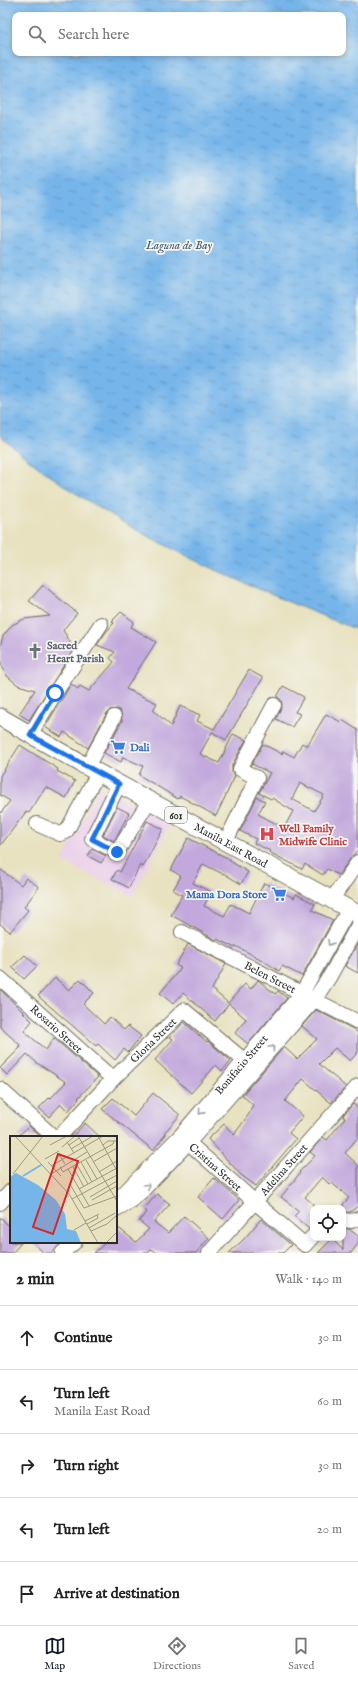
<!DOCTYPE html>
<meta charset="utf-8">
<style>
:root{--surface:#fff;--page:#f6f6f6;--text:#222;--muted:#767676;--line:#e0e0e0;--accent:#111827}
body{margin:0;font-family:"IM FELL English",serif;background:var(--page);color:var(--text)}
.controls{position:absolute;right:12px;bottom:12px;display:grid;overflow:hidden;border-radius:8px;box-shadow:0 2px 6px #0003}
.controls button{width:36px;height:36px;display:grid;place-items:center;padding:0;border:0;border-bottom:1px solid var(--line);background:var(--surface);color:var(--text);font:20px sans-serif}
.stop{position:absolute;width:12px;height:12px;margin:-9px;border:3px solid #1a73e8;border-radius:50%;background:#fff}
.stop.end{background:#1a73e8;border-color:#fff;box-shadow:0 1px 4px #0008}
.list{margin:0;padding:0;list-style:none}
h2{display:flex;justify-content:space-between;align-items:center;height:52px;margin:0;padding:0 16px;font-size:17px}
h2 small{font-size:13px;font-weight:400;color:var(--muted)}
.list li{display:grid;grid-template-columns:26px 1fr auto;gap:12px;align-items:center;box-sizing:border-box;height:64px;padding:0 16px;border-top:1px solid var(--line)}
.list b{display:block;font-size:15px;white-space:nowrap}
.list p{margin:0;font-size:13px;white-space:nowrap;color:var(--muted)}
.list em{font-size:13px;font-style:normal;color:var(--muted)}
.icon{flex:none;width:22px;height:22px;fill:none;stroke:currentColor;stroke-width:2;stroke-linecap:round;stroke-linejoin:round}
.map{position:relative;flex:none;width:358px;height:1253px;overflow:hidden}
.search{position:absolute;background:var(--surface);box-shadow:0 2px 6px #0003;left:12px;right:12px;top:12px;height:44px;display:flex;align-items:center;gap:10px;box-sizing:border-box;padding:0 14px;border-radius:8px;color:var(--muted);font-size:15px}
.sheet{height:372px;background:var(--surface)}
nav{display:flex;justify-content:space-around;align-items:center;box-sizing:border-box;height:56px;border-top:1px solid var(--line);background:var(--surface);font-size:11px;color:var(--muted)}
nav a{display:grid;justify-items:center;gap:2px}
nav .on{color:var(--accent)}
.map>svg:first-child{display:block}
.built{fill:#ecd1ea}
.water{fill:url(#water-ripples);stroke:#50708a;fill-rule:evenodd}
.building{fill:#c2a8dc;fill-rule:evenodd}
.lines{fill:none;stroke-linecap:round;stroke-linejoin:round}
.minor-casing{stroke:#6d6b5f;stroke-width:16}
.major-casing{stroke:#6d6b5f;stroke-width:19}
.minor{stroke:#fff;stroke-width:14}
.major{stroke:#fff;stroke-width:17}
.oneway{stroke:#a0a0a0}
.route{stroke:#1a73e8;stroke-width:5}
.labels{text-anchor:middle;stroke-width:3.5;stroke-linejoin:round;paint-order:stroke}
.shield{fill:#f6f6f2;stroke:#686867;stroke-width:1}
.shield-label{font-size:10px;font-weight:bold;fill:#2b2b2b}
.worship-label{font-size:11px;font-weight:bold;fill:#5b616d;stroke:#f6f6f2;text-anchor:start}
.shop-label{font-size:11px;font-weight:bold;fill:#366cbe;stroke:#f6f6f2;text-anchor:start}
.health-label{font-size:11px;font-weight:bold;fill:#be3a42;stroke:#f6f6f2;text-anchor:start}
.street-label{font-size:11px;fill:#2b2b2b;stroke:#f6f6f2}
.water-label{font-size:12px;font-style:italic;fill:#455b6e;stroke:#f6f6f2}
.inset-river{fill:none;stroke:#76b5ea;stroke-width:2}
.inset-road{fill:none;stroke:#9c9984;stroke-width:1}
.view{fill:#d62828;fill-opacity:0.15;stroke:#d62828;stroke-width:2}
.inset-edge{fill:none;stroke:#2b2b2b;stroke-width:2}
</style>
<div class="map">
<svg width="358" height="1253" viewBox="0 0 358 1253">
<defs>
<pattern id="water-ripples" width="26" height="14" patternUnits="userSpaceOnUse"><rect width="26" height="14" fill="#76b5ea"/><path d="M2 4q2-2 4 0t4 0M15 11q2-2 4 0t4 0" fill="none" stroke="#6193be"/></pattern>
</defs>
<rect width="100%" height="100%" fill="#f6f6f2"/>
<filter id="ink" filterUnits="userSpaceOnUse"><feTurbulence type="fractalNoise" baseFrequency=".025" numOctaves="2"/><feDisplacementMap in="SourceGraphic" scale="8" xChannelSelector="R" yChannelSelector="G"/><feConvolveMatrix kernelMatrix="1 2 1 2 8 2 1 2 1" color-interpolation-filters="sRGB"/></filter>
<filter id="wash" filterUnits="userSpaceOnUse"><feTurbulence type="fractalNoise" baseFrequency=".012" numOctaves="4" result="noise"/><feDisplacementMap in="SourceGraphic" scale="16" xChannelSelector="R" yChannelSelector="G"/><feGaussianBlur stdDeviation="0.9" result="paint"/><feColorMatrix in="noise" values="0 0 0 0 0 0 0 0 0 0 0 0 0 0 0 0 0 1.4 0 .05"/><feComposite in="paint" operator="in"/></filter>
<g filter="url(#wash)">
<rect width="100%" height="100%" fill="#e8e2c0"/>
<polygon class="built" points="99,787 170,825 132,896 62,861"/>
<path class="water" d="M0,0h358v630c-122,-48 -259,-107 -358,-194zM15,15h328v38h-328z"/>
<g id="blocks">
<g class="building">
<polygon points="43,585 77,613 63,630 70,642 71,654 29,720 19,714 35,690 18,685 7,676 1,664 0,647 3,636 12,625 24,619 50,616 29,601"/>
<polygon points="121,612 134,622 131,627 156,642 126,689 157,703 153,710 171,726 180,706 200,715 197,721 214,729 249,670 263,678 226,740 212,732 200,754 219,763 233,734 246,740 232,765 232,773 235,776 216,816 180,796 178,799 139,775 143,766 123,757 121,762 104,753 122,721 121,713 118,709 110,710 107,713 88,748 64,732 61,737 45,727 71,684 78,689 80,686 89,691 114,662 110,658 115,652 97,645 106,632 114,623 112,621"/>
<polygon points="283,686 304,697 295,712 300,714 292,727 276,719 282,705 281,700 277,697"/>
<path d="M326,714l15,8 1,-2 16,10v119l-20,26 -11,-6 -4,6 -18,-11 -3,5 -33,-17 1,-1 -16,-8 2,-4 -16,-8 17,-34 8,4 -7,13 26,14 9,-17 -21,-13 -1,1 -12,-6 11,-20 -18,-9 11,-20 19,10 1,-3 11,6 8,-14 5,3zM300,783l24,12 -10,16 -22,-12z"/>
<polygon points="20,745 58,769 57,771 75,781 66,798 46,787 29,813 26,812 0,846 0,814 10,801 0,795 0,776"/>
<polygon points="117,807 129,813 114,841 103,835"/>
<polygon points="147,821 163,829 143,867 140,865 129,888 112,879 117,870 120,872"/>
<polygon points="188,838 231,860 230,861 248,872 241,884 223,873 223,874 203,864 193,883 211,892 204,906 224,916 231,904 249,913 264,883 294,898 296,894 315,904 312,910 333,920 302,976 282,966 279,971 262,960 236,946 235,948 217,939 216,940 171,915 182,895 173,890 181,876 171,870"/>
<polygon points="92,849 106,856 101,863 88,856"/>
<polygon points="0,869 21,885 26,878 39,887 24,907 28,910 10,932 0,924"/>
<polygon points="358,943 358,973 345,966"/>
<polygon points="188,944 226,964 212,989 228,1003 245,984 251,989 258,980 275,994 278,991 287,998 248,1044 235,1033 246,1019 229,1004 215,1021 183,993 173,1004 160,993 181,968 176,965"/>
<polygon points="25,955 37,966 24,979 12,967"/>
<polygon points="55,978 69,990 80,979 94,993 83,1004 104,1024 110,1017 124,1030 128,1026 141,1036 128,1052 124,1049 115,1060 98,1044 96,1046 38,996"/>
<polygon points="0,989 32,1021 24,1031 46,1050 54,1038 98,1077 78,1098 79,1099 68,1111 61,1104 49,1117 39,1108 49,1098 50,1099 66,1082 37,1063 27,1054 7,1075 0,1068 20,1048 18,1047 20,1045 0,1027"/>
<polygon points="316,1010 353,1029 358,1033 358,1052 350,1061 335,1048 319,1064 346,1087 331,1103 303,1079 285,1101 303,1116 289,1133 296,1139 256,1186 241,1175 208,1139 224,1124 234,1135 251,1111 250,1110 253,1105 242,1095 284,1047 297,1059 317,1039 302,1026"/>
<polygon points="184,1022 207,1042 208,1041 231,1061 222,1071 216,1065 191,1093 155,1060 173,1039 170,1037"/>
<polygon points="153,1093 180,1115 164,1133 166,1134 153,1150 102,1109 113,1098 134,1116"/>
<polygon points="353,1104 358,1108 358,1137 345,1153 358,1165 358,1206 350,1212 343,1212 343,1204 349,1198 332,1183 330,1185 322,1177 305,1197 313,1204 313,1228 309,1229 294,1216 299,1211 281,1197 300,1173 299,1172 315,1156 310,1152 323,1137 327,1140 345,1118 343,1117 344,1114"/>
<polygon points="85,1123 100,1137 72,1137"/>
<polygon points="29,1126 41,1137 17,1137"/>
<polygon points="214,1178 239,1200 223,1219 198,1197"/>
<polygon points="157,1194 170,1204 154,1222 168,1233 184,1216 209,1238 196,1253 157,1253 152,1249 148,1253 94,1253 106,1242 116,1242 116,1226 136,1242 149,1229 139,1221 147,1212 144,1209"/>
<polygon points="0,1217 11,1228 11,1242 22,1242 12,1253 0,1253"/>
<polygon points="261,1219 291,1245 283,1253 229,1253 243,1240"/>
<polygon points="343,1229 349,1229 358,1236 358,1244 351,1253 318,1253 332,1239 343,1250"/>
<polygon points="32,1242 62,1242 52,1253 44,1253"/>
</g>
</g>
</g>
<g filter="url(#ink)">
<use href="#blocks" fill-opacity="0" stroke="#6d6b5f" stroke-width="1"/>
<g class="lines">
<g class="minor-casing">
<g id="minor">
<polyline points="30,735 55,693 101,624"/>
<polyline points="87,767 114,717"/>
<polyline points="119,784 92,839 117,852 149,801"/>
<polyline points="37,824 60,834 66,832 98,773"/>
<polyline points="226,841 257,778 240,769 274,705"/>
<polyline points="332,899 358,862"/>
<path id="s1" d="M182,932l176,90"/>
<path id="s2" d="M0,978l113,101"/>
<polyline points="0,1089 54,1137"/>
<path id="s3" d="M59,1137l54,-58 71,-69 68,57"/>
<path id="s4" d="M182,1137l73,65 50,43 8,-9"/>
<polyline points="0,1203 11,1191"/>
<path id="s5" d="M116,1207l8,-14 57,-58 121,-142 47,-84"/>
<polyline points="116,1209 131,1201 143,1190 189,1142 314,1000 330,976 358,925"/>
<polyline points="343,1220 351,1221 358,1219"/>
<polyline points="62,1253 75,1242"/>
<path id="s6" d="M209,1253l149,-167"/>
</g>
</g>
<g class="major-casing">
<g id="major">
<path id="s7" d="M0,717l82,47 276,150"/>
</g>
</g>
<use href="#minor" class="minor"/>
<use href="#major" class="major"/>
</g>
<defs><path id="oneway-chevron" d="M-2-3.5L2.5 0L-2 3.5" fill="none" stroke-width="1.6" stroke-linecap="round" stroke-linejoin="round"/></defs>
<g class="oneway">
<use href="#oneway-chevron" transform="translate(330 943) rotate(119)"/>
<use href="#oneway-chevron" transform="translate(272 1048) rotate(-49)"/>
<use href="#oneway-chevron" transform="translate(201 1112) rotate(131)"/>
<use href="#oneway-chevron" transform="translate(147 1186) rotate(-46)"/>
</g>
</g>
<g class="lines" filter="url(#ink)">
<polyline class="route" points="55,693 30,735 119,784 92,839 117,852"/>
</g>
<defs>
<g id="church-bare" transform="scale(1.2)"><path d="M-1.2-6h2.4v3.5h3.3v2.4h-3.3V6h-2.4V-.1h-3.3v-2.4h3.3Z" fill="#6b7280" stroke="#f6f6f2" stroke-width="2.5" paint-order="stroke"/></g>
<g id="supermarket-bare" transform="scale(1.2)"><path d="M-6-5.5h2.5l.6 2H6L4.5 2H-2.5L-4.4-4H-6ZM-1.5 3.2a1.3 1.3 0 1 0 .1 0ZM3 3.2a1.3 1.3 0 1 0 .1 0Z" fill="#3f7fe0" stroke="#f6f6f2" stroke-width="2.5" paint-order="stroke"/></g>
<g id="hospital-bare" transform="scale(1.2)"><path d="M-5-5h3v3.5h4V-5h3V5h-3V1.5h-4V5h-3Z" fill="#e0444e" stroke="#f6f6f2" stroke-width="2.5" paint-order="stroke"/></g>
</defs>
<g fill-rule="evenodd">
<use href="#church-bare" x="35" y="651"/>
<use href="#supermarket-bare" x="118" y="747"/>
<use href="#hospital-bare" x="267" y="834"/>
<use href="#supermarket-bare" x="279" y="894"/>
</g>
<g class="labels">
<rect class="shield" x="165" y="807" width="22" height="16" rx="3"/>
<g class="shield-label">
<text x="176" y="819">601</text>
</g>
<g class="worship-label">
<text x="47" y="649">Sacred<tspan x="47" dy="13">Heart Parish</tspan></text>
</g>
<g class="shop-label">
<text x="130" y="751">Dali</text>
<text x="267" y="898" text-anchor="end">Mama Dora Store</text>
</g>
<g class="health-label">
<text x="279" y="832">Well Family<tspan x="279" dy="13">Midwife Clinic</tspan></text>
</g>
<g class="street-label">
<text dy="4" stroke="none"><textPath href="#s7" startOffset="264">Manila East Road</textPath></text>
<text dy="4" stroke="none"><textPath href="#s1" startOffset="99">Belen Street</textPath></text>
<text dy="4" stroke="none"><textPath href="#s2" startOffset="76">Rosario Street</textPath></text>
<text dy="4" stroke="none"><textPath href="#s3" startOffset="135">Gloria Street</textPath></text>
<text dy="4" stroke="none"><textPath href="#s5" startOffset="190">Bonifacio Street</textPath></text>
<text dy="4" stroke="none"><textPath href="#s4" startOffset="45">Cristina Street</textPath></text>
<text dy="4" stroke="none"><textPath href="#s6" startOffset="112">Adelina Street</textPath></text>
</g>
<g class="water-label">
<text x="179" y="249">Laguna de Bay</text>
</g>
</g>
<g transform="translate(10 1136)">
<rect width="107" height="107" fill="#e8e2c0"/>
<path d="M6,37l22,12 18,15 9,14 2,15 9,2 5,12h-71v-66z" fill="#76b5ea"/>
<path class="inset-river" d="M13,40l18,-11"/>
<path class="inset-road" d="M5,0l54,58 29,49M68,0l39,65M88,0l19,35M57,6l7,11M40,9l17,-9M59,9l10,-7M93,9l5,-4h9M52,11l13,-11M61,13l22,-13M47,20h3l5,8M35,23l14,-8M76,24l11,19M38,26l13,14M71,26l11,20M83,26l24,-14M67,29l11,19M41,30l52,-30M50,31l3,5 5,-3 45,-25 1,-3M63,31l11,20M58,33l21,37M89,36l18,-11M3,38l30,-38M41,38l36,-22M61,50l13,22 33,-12M69,53l38,-21M80,61l27,-16M62,63l45,-24M82,64l25,-14M75,85l14,-7M77,88l11,-6 -1,-3M79,92l26,-15M64,94l12,-7M81,95l16,-7 10,-9M96,107l11,-11"/>
<path class="view" d="M48,18l20,7 -25,73 -20,-7z"/>
<rect width="107" height="107" class="inset-edge"/>
</g>
</svg>
<div class="controls">
<button><svg class="icon" aria-label="locate" viewBox="0 0 24 24"><circle cx="12" cy="12" r="6"/><path d="M12 2v4M12 18v4M2 12h4M18 12h4"/></svg></button>
</div>
<div class="stop" style="left:55px;top:693px"></div>
<div class="stop end" style="left:117px;top:852px"></div>
<div class="search"><svg class="icon" aria-label="search" viewBox="0 0 24 24"><circle cx="10" cy="10" r="6"/><path d="M15 15l6 6"/></svg>Search here</div>
</div>
<section class="sheet">
<h2>2 min<small>Walk · 140 m</small></h2>
<ul class="list">
<li><svg class="icon" aria-label="ahead" viewBox="0 0 24 24"><path d="M12 20V5M6 11l6-6 6 6"/></svg><div><b>Continue</b></div><em>30 m</em></li>
<li><svg class="icon" aria-label="left" viewBox="0 0 24 24"><path d="M17 20v-9H6M10 6l-5 5 5 5"/></svg><div><b>Turn left</b><p>Manila East Road</p></div><em>60 m</em></li>
<li><svg class="icon" aria-label="right" viewBox="0 0 24 24"><path d="M7 20v-9h11M14 6l5 5-5 5"/></svg><div><b>Turn right</b></div><em>30 m</em></li>
<li><svg class="icon" aria-label="left" viewBox="0 0 24 24"><path d="M17 20v-9H6M10 6l-5 5 5 5"/></svg><div><b>Turn left</b></div><em>20 m</em></li>
<li><svg class="icon" aria-label="arrive" viewBox="0 0 24 24"><path d="M6 21V4h12l-3 4 3 4H6"/></svg><div><b>Arrive at destination</b></div></li>
</ul>
</section>
<nav>
<a class="on"><svg class="icon" aria-label="map" viewBox="0 0 24 24"><path d="M3 6l6-2 6 2 6-2v14l-6 2-6-2-6 2zM9 4v14M15 6v14"/></svg>Map</a>
<a><svg class="icon" aria-label="directions" viewBox="0 0 24 24"><path d="M12 3l9 9-9 9-9-9zM9 14v-3h6M13 9l2 2-2 2"/></svg>Directions</a>
<a><svg class="icon" aria-label="saved" viewBox="0 0 24 24"><path d="M7 4h10v16l-5-4-5 4z"/></svg>Saved</a>
</nav>
